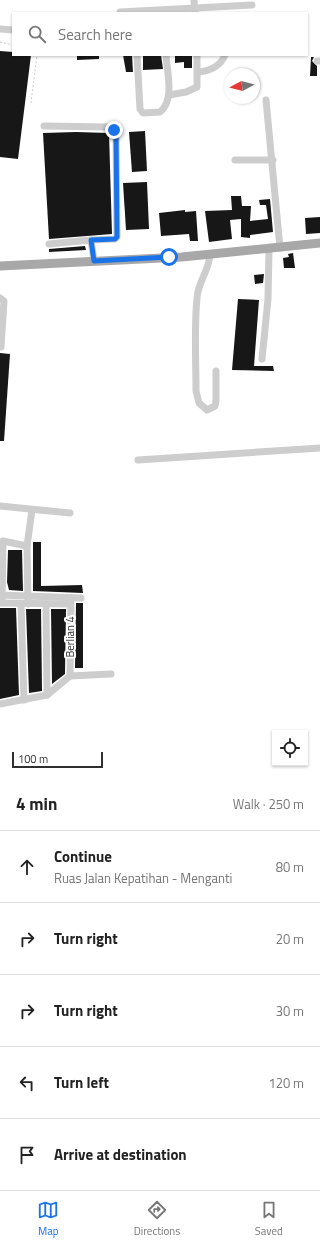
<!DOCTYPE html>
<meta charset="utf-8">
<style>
:root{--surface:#fff;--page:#f2f2f2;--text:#222;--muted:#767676;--line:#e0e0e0;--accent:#1a73e8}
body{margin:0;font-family:"Titillium Web",sans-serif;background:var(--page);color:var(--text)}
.controls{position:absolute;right:12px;bottom:12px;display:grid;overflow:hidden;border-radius:0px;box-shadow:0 1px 3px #0004}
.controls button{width:36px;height:36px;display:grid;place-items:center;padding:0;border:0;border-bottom:1px solid var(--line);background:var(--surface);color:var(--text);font:20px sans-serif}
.compass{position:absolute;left:224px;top:68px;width:36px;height:36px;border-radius:50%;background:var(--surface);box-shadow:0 1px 3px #0004;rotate:263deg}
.scale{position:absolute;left:12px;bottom:10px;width:91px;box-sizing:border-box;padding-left:4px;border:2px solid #303030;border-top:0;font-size:11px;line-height:14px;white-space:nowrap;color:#303030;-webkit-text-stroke:3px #fff;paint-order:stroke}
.stop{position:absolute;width:12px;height:12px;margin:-9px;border:3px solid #1a73e8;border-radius:50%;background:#fff}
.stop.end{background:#1a73e8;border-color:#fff;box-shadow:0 1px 4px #0008}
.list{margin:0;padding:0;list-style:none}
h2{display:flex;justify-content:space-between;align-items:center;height:52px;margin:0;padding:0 16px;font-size:17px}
h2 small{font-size:13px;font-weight:400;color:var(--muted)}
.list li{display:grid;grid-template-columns:26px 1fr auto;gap:12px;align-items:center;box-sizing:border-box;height:72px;padding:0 16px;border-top:1px solid var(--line)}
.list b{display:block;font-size:15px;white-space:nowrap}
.list p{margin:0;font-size:13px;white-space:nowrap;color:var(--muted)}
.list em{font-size:13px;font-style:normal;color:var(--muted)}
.icon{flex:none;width:22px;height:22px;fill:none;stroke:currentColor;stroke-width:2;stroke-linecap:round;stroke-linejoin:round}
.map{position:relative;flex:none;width:320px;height:778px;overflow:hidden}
.search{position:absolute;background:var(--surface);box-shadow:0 1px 3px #0004;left:12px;right:12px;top:12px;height:44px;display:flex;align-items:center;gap:10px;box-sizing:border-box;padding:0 14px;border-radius:0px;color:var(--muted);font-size:15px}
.sheet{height:412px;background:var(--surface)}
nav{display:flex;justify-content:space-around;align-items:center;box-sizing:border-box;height:56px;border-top:1px solid var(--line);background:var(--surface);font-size:11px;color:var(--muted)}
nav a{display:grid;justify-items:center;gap:2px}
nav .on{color:var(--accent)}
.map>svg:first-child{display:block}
.building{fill:#171717}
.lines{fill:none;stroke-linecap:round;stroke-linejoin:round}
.path{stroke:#cdcdcd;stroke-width:1;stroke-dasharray:2 2;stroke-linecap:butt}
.minor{stroke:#cdcdcd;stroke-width:7}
.major{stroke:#a8a8a8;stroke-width:9}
.route{stroke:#1a73e8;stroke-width:5}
.labels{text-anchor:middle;stroke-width:4;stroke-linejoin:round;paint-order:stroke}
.street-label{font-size:11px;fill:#303030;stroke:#fff}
</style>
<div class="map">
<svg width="320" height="778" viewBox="0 0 320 778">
<rect width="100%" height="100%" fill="#fff"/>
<g class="building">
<polygon points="0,51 13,52 13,55 31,55 18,159 0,157"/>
<polygon points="77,55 99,55 99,59 77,60"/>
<polygon points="123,55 132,55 133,72 126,72"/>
<polygon points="143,55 161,55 163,69 143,70"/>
<polygon points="175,55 192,55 192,68 184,68 184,62 175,63"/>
<polygon points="311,57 314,57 312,61 317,66 317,76 310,76"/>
<polygon points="145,131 147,171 132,172 129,132"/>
<polygon points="76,132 109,133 112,234 49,239 43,133"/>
<polygon points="147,182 149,229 126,230 123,183"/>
<polygon points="231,196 241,196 242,206 251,206 250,221 268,219 266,205 260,205 259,200 270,199 273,232 250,235 250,238 241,237 241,219 230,220 232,239 209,242 205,211 232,210"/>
<polygon points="185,210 185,212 196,211 198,241 190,241 189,234 161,236 159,213"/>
<polygon points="320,217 320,233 306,234 305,218"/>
<polygon points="85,246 86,250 49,252 49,249"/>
<polygon points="293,253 295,268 284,268 283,258 289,257 288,254"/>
<polygon points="264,274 263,283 255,284 254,275"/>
<polygon points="238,299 259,300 254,366 273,366 274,371 232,370"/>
<polygon points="0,353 10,354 4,441 0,441"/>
<polygon points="33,542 41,542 41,586 82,585 83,593 33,591"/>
<polygon points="8,550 22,550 23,591 9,590 7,582"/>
<polygon points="76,603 83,603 83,668 75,668"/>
<polygon points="0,608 16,608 19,695 0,699"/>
<polygon points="26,609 41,609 42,691 29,693"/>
<polygon points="51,609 66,609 65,674 52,684"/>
</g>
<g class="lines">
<g class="path">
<polyline points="0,42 13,45"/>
<polyline points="31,103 37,55"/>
</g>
<g class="minor">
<polyline points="194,0 195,13"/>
<polyline points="120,12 252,5"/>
<polyline points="0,29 13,30"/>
<path d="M137,55l3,54 3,4 17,-1c15,-12 7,-40 6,-57"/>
<polyline points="317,61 320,61"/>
<path d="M198,72c12,-1 22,-5 27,-17"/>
<polyline points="169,95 186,92 197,87 197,55"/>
<polyline points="266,100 280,248"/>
<polyline points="44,126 107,127 114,130 116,134 117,237 115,239 91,240"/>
<polyline points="235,160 273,160"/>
<polyline points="49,244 91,240 94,261"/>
<path d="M210,254c-1,18 -12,27 -13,44 -3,30 -1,62 -1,93l3,12 8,7 8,-4 1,-5v-30"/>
<polyline points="0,298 4,301 1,347"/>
<polyline points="262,359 268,299 269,250"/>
<polyline points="138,460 320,448"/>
<polyline points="0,506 70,513"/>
<polyline points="0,595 81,598"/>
<polyline points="0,603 70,604"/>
<polyline points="2,603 3,541 27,546"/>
<polyline points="21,604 24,700"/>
<polyline points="28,604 27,546 32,510"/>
<polyline points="46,604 47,695"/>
<polyline points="70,676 71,598"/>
<polyline points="0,704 47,695 70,676 111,674"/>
</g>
<polyline class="major" points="0,266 182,257 320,243"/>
</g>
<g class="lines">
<polyline class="route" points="114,130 116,134 117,237 115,239 91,240 94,261 169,257"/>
</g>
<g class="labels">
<g class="street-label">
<text transform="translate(70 637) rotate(-90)" y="4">Berlian 4</text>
</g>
</g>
</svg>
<div class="controls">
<button><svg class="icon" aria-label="locate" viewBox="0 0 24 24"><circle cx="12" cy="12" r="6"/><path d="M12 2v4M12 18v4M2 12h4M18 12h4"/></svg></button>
</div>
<svg class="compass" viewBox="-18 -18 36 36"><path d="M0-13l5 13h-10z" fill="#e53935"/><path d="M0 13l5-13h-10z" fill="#767676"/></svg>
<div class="scale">100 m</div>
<div class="stop" style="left:169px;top:257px"></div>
<div class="stop end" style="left:114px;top:130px"></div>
<div class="search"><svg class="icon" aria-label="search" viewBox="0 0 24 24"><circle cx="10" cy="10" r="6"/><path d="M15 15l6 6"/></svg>Search here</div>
</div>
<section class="sheet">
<h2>4 min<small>Walk · 250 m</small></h2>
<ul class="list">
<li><svg class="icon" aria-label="ahead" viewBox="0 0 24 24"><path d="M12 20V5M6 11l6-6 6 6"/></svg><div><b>Continue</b><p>Ruas Jalan Kepatihan - Menganti</p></div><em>80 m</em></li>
<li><svg class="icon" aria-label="right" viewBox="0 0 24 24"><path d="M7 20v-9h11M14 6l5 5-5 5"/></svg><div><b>Turn right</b></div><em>20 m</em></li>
<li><svg class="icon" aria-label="right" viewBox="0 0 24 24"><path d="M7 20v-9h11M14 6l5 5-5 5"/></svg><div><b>Turn right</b></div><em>30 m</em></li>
<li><svg class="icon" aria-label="left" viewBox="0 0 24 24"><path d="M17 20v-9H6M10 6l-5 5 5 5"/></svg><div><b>Turn left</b></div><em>120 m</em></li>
<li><svg class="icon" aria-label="arrive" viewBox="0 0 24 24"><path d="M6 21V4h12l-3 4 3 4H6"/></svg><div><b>Arrive at destination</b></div></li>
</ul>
</section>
<nav>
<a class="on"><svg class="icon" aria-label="map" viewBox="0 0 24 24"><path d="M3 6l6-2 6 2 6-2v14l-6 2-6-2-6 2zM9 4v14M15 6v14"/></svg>Map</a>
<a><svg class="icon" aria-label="directions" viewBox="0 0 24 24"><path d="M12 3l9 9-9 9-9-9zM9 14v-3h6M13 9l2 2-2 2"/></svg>Directions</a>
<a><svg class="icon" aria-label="saved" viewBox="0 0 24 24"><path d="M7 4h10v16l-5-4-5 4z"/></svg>Saved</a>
</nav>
